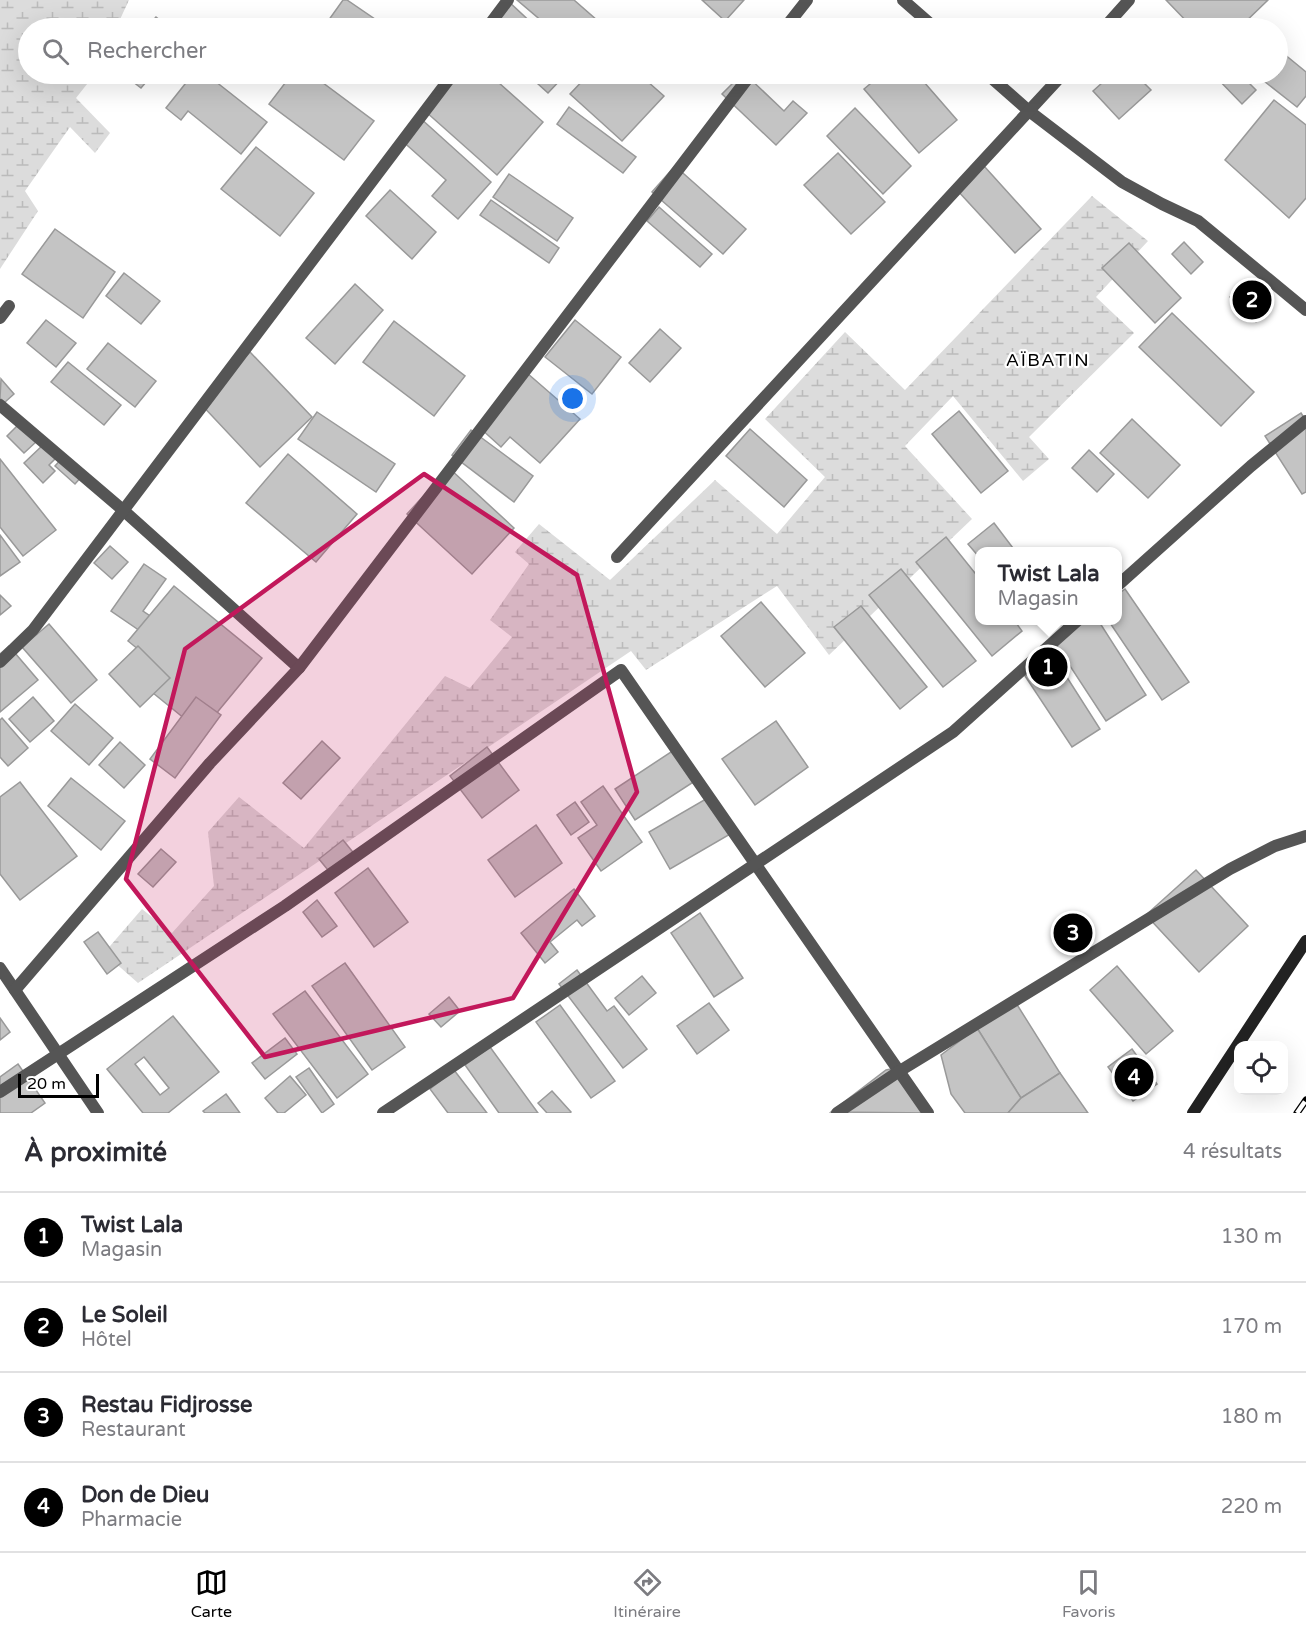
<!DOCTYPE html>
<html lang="fr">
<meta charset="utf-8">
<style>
:root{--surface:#fff;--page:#f7f7f7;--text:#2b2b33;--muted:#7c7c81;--line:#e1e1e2;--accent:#000}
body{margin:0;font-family:"Varela Round",sans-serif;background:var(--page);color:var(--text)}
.controls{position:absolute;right:18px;bottom:18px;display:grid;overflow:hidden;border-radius:12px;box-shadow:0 6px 24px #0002}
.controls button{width:54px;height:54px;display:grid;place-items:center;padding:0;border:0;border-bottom:2px solid var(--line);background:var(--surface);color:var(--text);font:30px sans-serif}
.scale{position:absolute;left:18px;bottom:15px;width:81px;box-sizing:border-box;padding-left:6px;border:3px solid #000;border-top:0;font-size:16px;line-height:21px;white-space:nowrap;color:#000;-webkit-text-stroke:4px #fff;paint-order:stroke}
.you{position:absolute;left:573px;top:399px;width:21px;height:21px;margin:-15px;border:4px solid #fff;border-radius:50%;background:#1a73e8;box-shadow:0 0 0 9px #1a73e833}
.badge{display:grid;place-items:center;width:39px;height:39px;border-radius:50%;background:var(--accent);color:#fff;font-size:20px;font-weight:700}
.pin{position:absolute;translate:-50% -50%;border:3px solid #fff;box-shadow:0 2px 6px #0006}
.popup{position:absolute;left:975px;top:547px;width:147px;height:78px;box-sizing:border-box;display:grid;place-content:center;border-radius:12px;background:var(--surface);filter:drop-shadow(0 2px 4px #0005);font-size:20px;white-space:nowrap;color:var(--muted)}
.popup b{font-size:22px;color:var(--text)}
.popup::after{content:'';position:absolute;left:50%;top:100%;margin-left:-12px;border:12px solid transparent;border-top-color:var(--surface)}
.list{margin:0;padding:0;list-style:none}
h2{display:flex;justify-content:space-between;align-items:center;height:78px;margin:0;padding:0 24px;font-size:26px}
h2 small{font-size:20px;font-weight:400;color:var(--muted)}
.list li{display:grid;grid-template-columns:39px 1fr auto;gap:18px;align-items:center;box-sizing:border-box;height:90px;padding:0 24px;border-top:2px solid var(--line)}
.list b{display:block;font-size:22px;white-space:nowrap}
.list p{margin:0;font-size:20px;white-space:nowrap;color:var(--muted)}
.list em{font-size:20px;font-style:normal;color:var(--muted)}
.icon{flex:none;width:33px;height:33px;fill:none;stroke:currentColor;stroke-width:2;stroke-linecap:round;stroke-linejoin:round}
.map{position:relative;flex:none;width:1306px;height:1113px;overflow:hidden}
.search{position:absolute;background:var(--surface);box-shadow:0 6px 24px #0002;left:18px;right:18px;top:18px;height:66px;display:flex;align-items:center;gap:15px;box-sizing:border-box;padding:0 21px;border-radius:33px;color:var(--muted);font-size:22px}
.sheet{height:438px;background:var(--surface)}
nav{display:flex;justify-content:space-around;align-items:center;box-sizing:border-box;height:84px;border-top:2px solid var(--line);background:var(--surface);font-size:16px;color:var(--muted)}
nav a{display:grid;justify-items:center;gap:3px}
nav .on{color:var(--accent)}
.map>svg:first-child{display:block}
.wetland{fill:url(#wetland-marsh)}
.building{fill:#c4c4c4;stroke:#999;stroke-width:1.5;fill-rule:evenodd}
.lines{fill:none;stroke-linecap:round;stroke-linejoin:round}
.street{stroke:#555;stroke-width:12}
.secondary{stroke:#222;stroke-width:12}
.rail-casing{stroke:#000;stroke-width:7}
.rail{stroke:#fff;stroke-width:4.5;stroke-dasharray:14;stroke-linecap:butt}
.marked{fill:#c2185b;fill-opacity:0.2;stroke:#c2185b;stroke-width:4.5;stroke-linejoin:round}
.labels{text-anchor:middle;stroke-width:4.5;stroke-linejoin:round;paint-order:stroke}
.neighbourhood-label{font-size:18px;letter-spacing:1.5px;fill:#000;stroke:#fff}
</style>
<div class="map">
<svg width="1306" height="1113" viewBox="0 0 1306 1113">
<defs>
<pattern id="wetland-marsh" width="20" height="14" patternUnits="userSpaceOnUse" patternTransform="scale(1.5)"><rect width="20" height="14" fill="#dcdcdc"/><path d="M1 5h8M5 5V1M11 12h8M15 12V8" fill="none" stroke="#bbb"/></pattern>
</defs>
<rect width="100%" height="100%" fill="#fff"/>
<g class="wetland">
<polygon points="0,0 129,0 116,28 28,28 28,74 95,74 76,98 110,133 95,153 70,127 25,191 38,211 0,269"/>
<polygon points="1092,196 1148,241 1096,297 1134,333 1029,437 1049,459 1023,481 953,396 905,446 972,519 829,655 777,586 646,670 631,651 138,983 104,953 142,909 172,933 214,886 208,832 239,797 304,848 445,676 470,688 512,637 490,620 529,564 515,552 539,524 610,580 715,480 777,534 825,477 765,419 845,332 905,390"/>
</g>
<g class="building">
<polygon points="343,0 347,0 388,28 338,28 328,21"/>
<polygon points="507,0 537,28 480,28"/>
<polygon points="517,0 574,0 606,28 550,28"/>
<polygon points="702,0 744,0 725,21"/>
<polygon points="1166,0 1268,0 1239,28 1193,28"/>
<polygon points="156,17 170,28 146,28"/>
<polygon points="1278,49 1306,72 1306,96 1297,107 1255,74 1278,74"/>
<polygon points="123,74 153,74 141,88"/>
<polygon points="193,74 206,74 267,122 241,154 188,111 181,120 166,108"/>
<polygon points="292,74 311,74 374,121 344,160 269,104"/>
<polygon points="458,74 489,74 543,122 497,175 425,111"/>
<polygon points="527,74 566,74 548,93"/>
<polygon points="589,74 639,74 664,96 622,141 570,94"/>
<polygon points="742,74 745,74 784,111 793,101 807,113 776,145 722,94"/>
<polygon points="882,74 917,74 957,120 919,153 864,89"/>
<polygon points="1112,74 1135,74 1151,90 1119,119 1093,91"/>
<polygon points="1213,74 1240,74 1256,90 1242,104"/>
<polygon points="1274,100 1306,125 1306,198 1289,218 1225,160"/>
<polygon points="569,107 636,157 623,173 557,124"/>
<polygon points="855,108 911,166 883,194 827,136"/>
<polygon points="419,117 491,182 458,219 432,196 446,180 399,138"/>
<polygon points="256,147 314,193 280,236 221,189"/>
<polygon points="838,153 885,202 851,234 804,185"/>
<polygon points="675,166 746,229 723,254 652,192"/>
<polygon points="984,166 1041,229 1015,253 957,190"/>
<polygon points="509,174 573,218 557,241 493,197"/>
<polygon points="390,190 436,232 412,259 366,216"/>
<polygon points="491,200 559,248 549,263 480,215"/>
<polygon points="659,207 712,254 700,267 647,221"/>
<polygon points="55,229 115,272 83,318 22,274"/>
<polygon points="1184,242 1203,262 1191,274 1172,254"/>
<polygon points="1129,243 1181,298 1155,323 1102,268"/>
<polygon points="124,273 160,301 141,324 106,296"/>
<polygon points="1246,280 1271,305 1256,322 1230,297"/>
<polygon points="355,284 383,310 335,364 306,338"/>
<polygon points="1172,313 1254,392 1221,426 1139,347"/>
<polygon points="46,320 76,343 56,367 27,343"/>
<polygon points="575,320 621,357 592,394 545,357"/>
<polygon points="394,321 465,376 434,416 363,362"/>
<polygon points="660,329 681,348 650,382 629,363"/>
<polygon points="108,343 156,381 135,407 87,369"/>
<polygon points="250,352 312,417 260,467 199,402"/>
<polygon points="68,362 121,405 104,425 51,382"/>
<polygon points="527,373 580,419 540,463 510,437 501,447 479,427"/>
<polygon points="1,379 14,394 4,403 0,398"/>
<polygon points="959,411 1008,471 981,493 932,434"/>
<polygon points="317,412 395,464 376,492 298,439"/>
<polygon points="1301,413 1306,421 1306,492 1302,494 1265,436"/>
<polygon points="1132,419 1180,465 1148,498 1100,453"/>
<polygon points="20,423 37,441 24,453 7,436"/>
<polygon points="750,429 807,480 784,507 726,456"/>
<polygon points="471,430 533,476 514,502 452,455"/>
<polygon points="44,444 57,457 49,465 55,471 43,483 24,463"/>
<polygon points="1089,450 1114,474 1097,492 1072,468"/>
<polygon points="288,454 357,514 316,562 246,503"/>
<polygon points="64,456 83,475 75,484 55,466"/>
<polygon points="0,459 56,530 23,556 0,527"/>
<polygon points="449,468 514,528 472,574 407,514"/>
<polygon points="994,523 1016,552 979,552 979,557 968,544"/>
<polygon points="0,535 20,562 0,576"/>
<polygon points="946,537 979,578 979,620 1014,620 1022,631 992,656 916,562"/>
<polygon points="110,546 128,562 112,579 94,563"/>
<polygon points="144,564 166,579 143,611 156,620 146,635 111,611"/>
<polygon points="901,569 976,661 943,687 869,595"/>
<polygon points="174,586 262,658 201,732 142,684 150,676 141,669 150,659 128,641"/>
<polygon points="1125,589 1189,682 1162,700 1108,620 1117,620 1117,595"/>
<polygon points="0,595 11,606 0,615"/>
<polygon points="761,602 805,653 765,687 721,636"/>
<polygon points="861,606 927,687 900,709 834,627"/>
<polygon points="1082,620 1098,620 1146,695 1106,721 1053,640"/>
<polygon points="49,624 97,680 71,703 22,647"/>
<polygon points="9,646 38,680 0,712 0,654"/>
<polygon points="138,646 170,678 140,707 109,674"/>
<polygon points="1054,657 1100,729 1072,747 1025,676"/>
<polygon points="33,697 54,721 30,742 9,719"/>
<polygon points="196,697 221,715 175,778 150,759"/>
<polygon points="75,704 113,738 89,765 51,731"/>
<polygon points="2,718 28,748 8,766 0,757 0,720"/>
<polygon points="776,721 808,767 755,805 722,759"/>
<polygon points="322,741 340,758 301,799 283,783"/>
<polygon points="120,742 145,765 124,788 99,765"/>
<polygon points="487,747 519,790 482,818 450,776"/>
<polygon points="677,748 698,779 635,820 615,789"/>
<polygon points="71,778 125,821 101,850 48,806"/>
<polygon points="20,782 77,856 20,900 0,874 0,797"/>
<polygon points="603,786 642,842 601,871 578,838 597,825 581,802"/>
<polygon points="711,796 732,833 670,869 649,832"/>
<polygon points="575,802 589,822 571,835 557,815"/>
<polygon points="536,825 562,863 515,897 488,860"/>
<polygon points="343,840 356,856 332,875 319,859"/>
<polygon points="161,849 176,862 153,887 138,874"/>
<polygon points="368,868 408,922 374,947 335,893"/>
<polygon points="1196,870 1248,926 1199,972 1146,915"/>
<polygon points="574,889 595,916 582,926 577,920 550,942 558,952 545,963 521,933"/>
<polygon points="317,900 337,926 322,937 303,912"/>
<polygon points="700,913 743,978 714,997 671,933"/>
<polygon points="98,932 121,963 107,974 84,942"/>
<polygon points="345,963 405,1047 372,1070 312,986"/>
<polygon points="1117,966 1173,1031 1146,1054 1090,990"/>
<polygon points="577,970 607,1011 614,1006 647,1049 623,1068 559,984"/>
<polygon points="642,976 656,993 629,1015 615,998"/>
<polygon points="305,991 368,1074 337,1098 273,1014"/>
<polygon points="449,997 460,1011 441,1027 429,1014"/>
<polygon points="709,1003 729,1030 697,1054 677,1026"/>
<polygon points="1016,1003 1060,1073 1021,1098 977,1028"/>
<polygon points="560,1005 615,1081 591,1098 536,1022"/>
<path d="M173,1016l46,56 -51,41h-25l-36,-44zM144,1057l25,31 -9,7 -25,-31z"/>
<polygon points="0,1018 10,1032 0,1040"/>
<polygon points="977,1028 1021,1098 1008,1113 965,1113 951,1094 941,1055"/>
<polygon points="285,1038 297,1054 265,1079 252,1063"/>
<polygon points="490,1047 538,1113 499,1113 465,1065"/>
<polygon points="1132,1049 1157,1084 1133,1101 1108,1067"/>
<polygon points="18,1064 45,1103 31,1113 0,1113 0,1077"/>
<polygon points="901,1067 933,1113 831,1112 886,1070"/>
<polygon points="309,1068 334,1104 322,1113 296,1077"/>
<polygon points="454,1070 487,1113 448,1113 430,1089"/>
<polygon points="1060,1073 1088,1113 1008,1113 1021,1098"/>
<polygon points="290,1076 306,1095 284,1113 278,1113 265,1098"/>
<polygon points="552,1091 571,1112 570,1113 547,1113 538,1103"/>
<polygon points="226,1094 240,1113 205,1113 203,1111"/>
</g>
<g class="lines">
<g class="street">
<polyline points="903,0 935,28"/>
<polyline points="487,28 508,0"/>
<polyline points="785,28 807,0"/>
<polyline points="1104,28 1129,0"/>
<polyline points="987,74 1029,111 1122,182 1162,204 1198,221 1306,310"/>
<polyline points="0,318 9,306"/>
<polyline points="0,405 123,510 299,668"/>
<polyline points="617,557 1063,74"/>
<polyline points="1117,586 1251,466 1306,421"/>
<polyline points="0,662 33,630 453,74"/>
<polyline points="0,968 98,1113"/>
<polyline points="15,990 210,763 299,668 751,74"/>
<polyline points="0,1092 285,906 621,670 928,1113"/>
<polyline points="383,1113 953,732 1078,620"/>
<polyline points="837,1113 898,1072 1230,869 1275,846 1306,836"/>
</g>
<polyline class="secondary" points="1193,1113 1306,941"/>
<g class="rail-casing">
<polyline id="rail" points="1297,1113 1306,1100"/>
</g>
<use href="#rail" class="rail"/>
</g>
<path class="marked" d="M424,474l153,101 60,217 -124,206 -248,59 -139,-178 59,-230z"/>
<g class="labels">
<g class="neighbourhood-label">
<text x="1048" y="366">AÏBATIN</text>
</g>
</g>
</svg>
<div class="controls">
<button><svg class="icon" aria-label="locate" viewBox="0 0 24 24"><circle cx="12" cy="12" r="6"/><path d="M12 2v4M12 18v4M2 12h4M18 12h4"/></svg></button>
</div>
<div class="scale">20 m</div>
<div class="you"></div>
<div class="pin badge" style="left:1048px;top:667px">1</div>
<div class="popup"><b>Twist Lala</b>Magasin</div>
<div class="pin badge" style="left:1252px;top:300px">2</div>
<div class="pin badge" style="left:1073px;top:933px">3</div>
<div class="pin badge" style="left:1134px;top:1077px">4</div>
<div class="search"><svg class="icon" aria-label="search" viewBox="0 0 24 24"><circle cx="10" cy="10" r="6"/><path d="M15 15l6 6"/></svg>Rechercher</div>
</div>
<section class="sheet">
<h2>À proximité<small>4 résultats</small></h2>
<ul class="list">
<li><span class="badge">1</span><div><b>Twist Lala</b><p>Magasin</p></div><em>130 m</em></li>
<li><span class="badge">2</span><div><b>Le Soleil</b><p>Hôtel</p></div><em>170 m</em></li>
<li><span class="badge">3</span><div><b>Restau Fidjrosse</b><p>Restaurant</p></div><em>180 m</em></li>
<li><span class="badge">4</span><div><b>Don de Dieu</b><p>Pharmacie</p></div><em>220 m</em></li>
</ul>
</section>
<nav>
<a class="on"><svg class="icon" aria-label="map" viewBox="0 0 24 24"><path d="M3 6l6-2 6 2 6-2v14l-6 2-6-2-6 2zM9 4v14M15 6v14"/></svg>Carte</a>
<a><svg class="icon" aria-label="directions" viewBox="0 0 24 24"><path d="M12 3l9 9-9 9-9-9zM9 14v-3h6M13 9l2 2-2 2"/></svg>Itinéraire</a>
<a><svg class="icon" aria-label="saved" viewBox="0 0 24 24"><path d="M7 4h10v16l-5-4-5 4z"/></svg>Favoris</a>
</nav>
